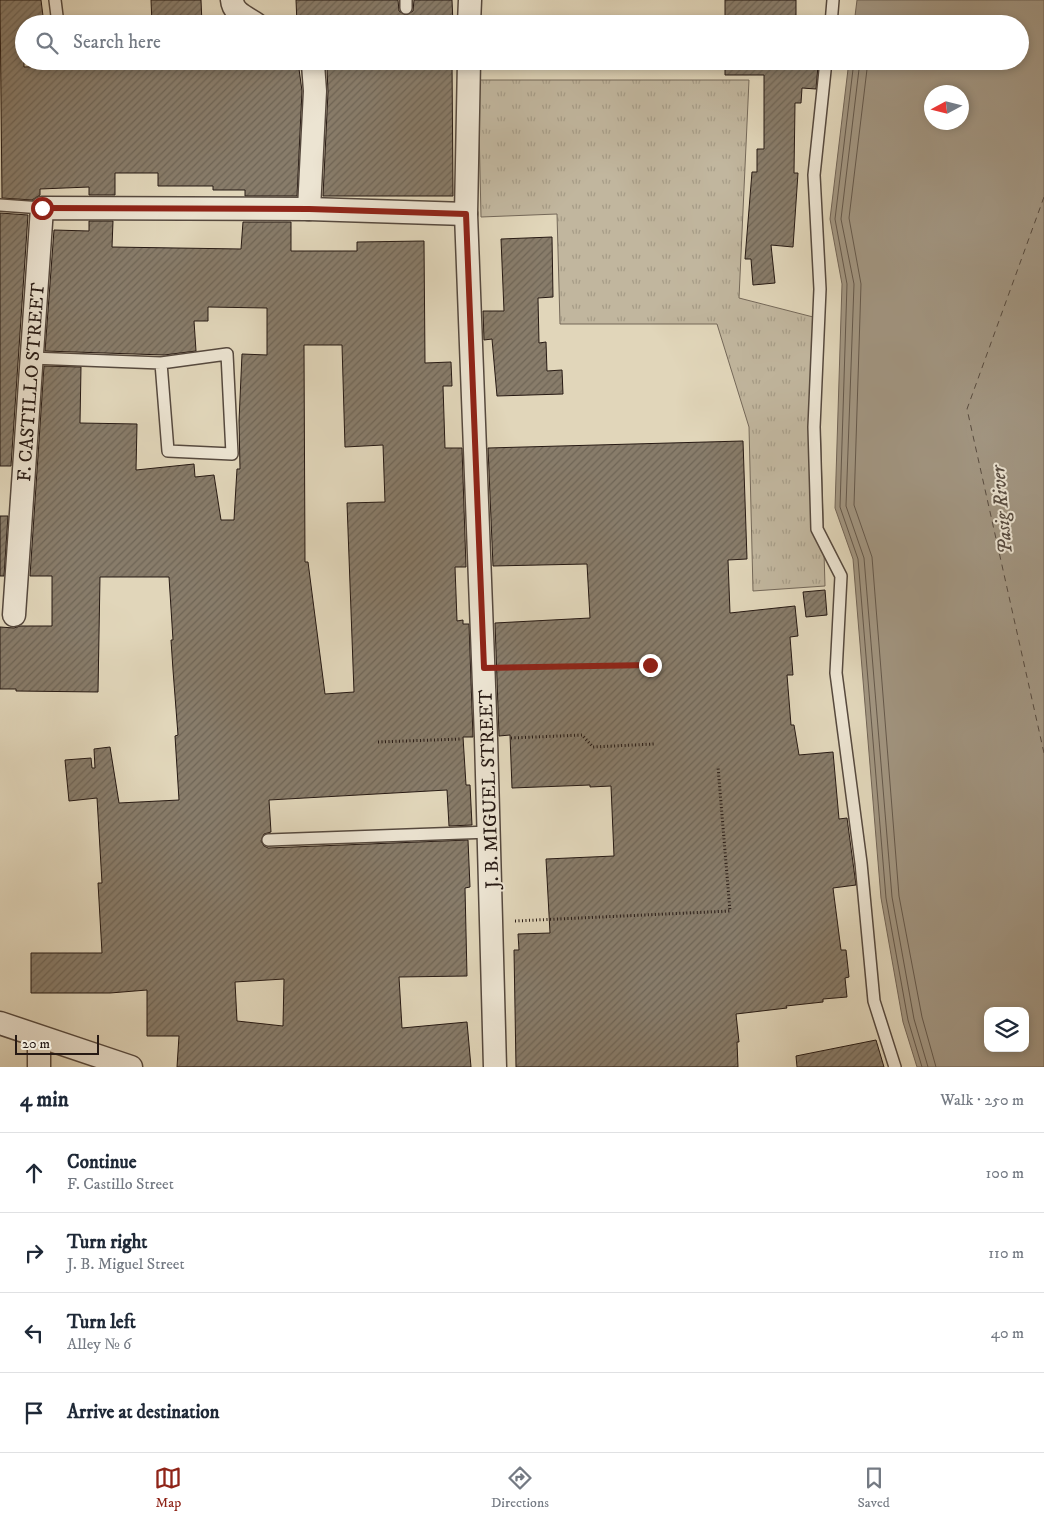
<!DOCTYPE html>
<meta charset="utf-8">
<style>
:root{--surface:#fff;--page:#f2f2f3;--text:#1f2937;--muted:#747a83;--line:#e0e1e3;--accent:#8f2418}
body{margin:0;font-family:"IM FELL DW Pica",serif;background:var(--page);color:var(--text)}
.controls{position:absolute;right:15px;bottom:15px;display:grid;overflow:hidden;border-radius:10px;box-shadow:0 2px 8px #0003}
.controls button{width:45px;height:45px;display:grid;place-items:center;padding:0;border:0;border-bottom:1px solid var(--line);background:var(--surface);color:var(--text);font:25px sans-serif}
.compass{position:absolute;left:924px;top:85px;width:45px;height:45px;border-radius:50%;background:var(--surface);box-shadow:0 2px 8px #0003;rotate:263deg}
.scale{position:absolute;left:15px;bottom:12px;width:84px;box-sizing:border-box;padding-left:5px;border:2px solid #271a14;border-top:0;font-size:14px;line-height:18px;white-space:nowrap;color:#271a14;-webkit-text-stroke:4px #ece4d2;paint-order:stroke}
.stop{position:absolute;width:15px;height:15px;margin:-11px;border:4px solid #8f2418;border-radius:50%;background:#fff}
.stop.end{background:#8f2418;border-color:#fff;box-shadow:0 1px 5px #0008}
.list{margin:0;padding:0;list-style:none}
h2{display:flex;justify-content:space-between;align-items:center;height:65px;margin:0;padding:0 20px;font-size:21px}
h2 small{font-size:16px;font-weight:400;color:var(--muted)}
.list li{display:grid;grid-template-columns:32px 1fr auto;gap:15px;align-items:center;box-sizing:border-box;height:80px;padding:0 20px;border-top:1px solid var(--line)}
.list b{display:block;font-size:19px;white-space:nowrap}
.list p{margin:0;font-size:16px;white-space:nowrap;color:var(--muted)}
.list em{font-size:16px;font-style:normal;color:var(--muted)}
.icon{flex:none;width:28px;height:28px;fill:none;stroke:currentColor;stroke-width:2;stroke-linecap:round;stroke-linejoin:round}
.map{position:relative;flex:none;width:1044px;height:1067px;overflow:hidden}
.search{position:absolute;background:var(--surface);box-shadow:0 2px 8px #0003;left:15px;right:15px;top:15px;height:55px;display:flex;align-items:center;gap:12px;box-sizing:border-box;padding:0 18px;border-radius:28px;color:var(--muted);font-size:19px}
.sheet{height:385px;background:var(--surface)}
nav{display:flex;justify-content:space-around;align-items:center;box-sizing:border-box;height:70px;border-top:1px solid var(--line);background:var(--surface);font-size:14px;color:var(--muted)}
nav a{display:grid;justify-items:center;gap:2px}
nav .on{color:var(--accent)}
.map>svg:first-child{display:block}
.grass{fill:url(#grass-tufts);stroke:#746859}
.water{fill:#a29682;stroke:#716456;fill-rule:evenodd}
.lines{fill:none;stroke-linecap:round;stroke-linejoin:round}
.shore{stroke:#64584b;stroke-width:1}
.ferry{stroke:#584c40;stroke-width:1;stroke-dasharray:6 5;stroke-linecap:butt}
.building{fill:url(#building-hatch);stroke:#271a14;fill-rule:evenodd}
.service-casing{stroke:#56493e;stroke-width:14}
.minor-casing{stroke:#56493e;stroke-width:25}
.path{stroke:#271a14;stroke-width:3;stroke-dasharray:1 2.5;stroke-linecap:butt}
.service{stroke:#ece4d2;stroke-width:11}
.minor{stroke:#ece4d2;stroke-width:22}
.route{stroke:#8f2418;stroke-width:6}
.labels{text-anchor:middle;stroke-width:4;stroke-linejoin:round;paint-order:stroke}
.street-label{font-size:19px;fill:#271a14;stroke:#ece4d2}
.water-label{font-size:20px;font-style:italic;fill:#584c40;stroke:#ece4d2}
</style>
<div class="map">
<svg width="1044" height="1067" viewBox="0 0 1044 1067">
<defs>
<pattern id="grass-tufts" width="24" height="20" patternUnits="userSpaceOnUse" patternTransform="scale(1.25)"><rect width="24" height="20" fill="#c1b69e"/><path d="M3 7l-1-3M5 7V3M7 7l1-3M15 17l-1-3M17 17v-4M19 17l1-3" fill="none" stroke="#a69c87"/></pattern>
<pattern id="building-hatch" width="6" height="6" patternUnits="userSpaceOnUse" patternTransform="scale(1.25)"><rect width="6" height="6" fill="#887c6a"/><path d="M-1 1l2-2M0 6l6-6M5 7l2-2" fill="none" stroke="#6f6556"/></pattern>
</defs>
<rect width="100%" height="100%" fill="#e1d6ba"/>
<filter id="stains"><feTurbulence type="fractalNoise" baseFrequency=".004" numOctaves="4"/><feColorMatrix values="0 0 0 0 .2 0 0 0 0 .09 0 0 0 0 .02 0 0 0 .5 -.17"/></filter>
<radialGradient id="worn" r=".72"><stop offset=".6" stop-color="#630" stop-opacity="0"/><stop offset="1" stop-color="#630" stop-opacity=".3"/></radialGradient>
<polygon class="grass" points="478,80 749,80 739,298 817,318 825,586 753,591 749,427 717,324 560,324 557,214 481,217"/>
<path class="water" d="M857,0h187v1067h-127l-14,-45 -22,-124 -28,-339 -18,-51 7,-224 -12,-65 19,-158h171v-37h-166zM932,92h30v30h-30zM988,1011h37v37h-37z"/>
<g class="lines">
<g class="shore">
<polyline points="854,61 835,219 847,284 840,507 858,559 886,898 908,1020 922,1067"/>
<polyline points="860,61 841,219 854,284 846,506 864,558 892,897 914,1019 928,1067"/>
<polyline points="868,61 849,218 861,284 854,505 872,557 899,896 922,1017 936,1067"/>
</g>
<polyline class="ferry" points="1044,197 967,409 1044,753"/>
</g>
<g class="building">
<polygon points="0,0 41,0 44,24 24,24 24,67 199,61 286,61 286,69 299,69 302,91 297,196 245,196 245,190 213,190 213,186 158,186 158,173 115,173 115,195 89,195 89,187 40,189 40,195 32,200 2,198"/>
<polygon points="151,0 201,0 202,24 152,24"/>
<polygon points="296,0 398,0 399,11 406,15 413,11 414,0 452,0 453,24 297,24"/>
<rect x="725" y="0" width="71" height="24"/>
<polygon points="412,61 452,61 453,196 323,196 328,92 327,69 412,67"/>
<polygon points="725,61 806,61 805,65 818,66 816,89 802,88 801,103 795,103 794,173 798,173 793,247 771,245 775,283 753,285 751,259 745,259 752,172 757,172 757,149 764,149 764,75 725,75"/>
<polygon points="0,213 28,215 11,466 0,466"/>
<path d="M89,221h24l-1,26 129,2 2,-27h48v29h66v-9l67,-1 1,122 26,-1 1,24h-9l2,62h17l4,119h-11l2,54 6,-1v4h6l4,113h-10l3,48h4l2,40 -23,1 -2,-36 -178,10 2,32 -7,2 -3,7 3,5 4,2 200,-8 2,47 -5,1 2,88 -68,1 3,51 65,-6 4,45h-294l2,-31h-32v-46l-37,3h-79v-40h71l-4,-70h4l-5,-85 -28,3 -4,-41 26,-2 1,10h3l-1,-19 16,-2 9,56 60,-3 -4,-64 3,-1 -5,-65 -2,-30h2l-4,-63h-69l-2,115 -82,-1v-2h-16v-62l14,1 6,-2h32v-50h-22l14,-210 37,1 -1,56 57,1 -1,46 58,-6 1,13 19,-2 7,45h13l3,-51h3l-1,-48 3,-67 25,1v-47l-59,-1v14h-14l2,30 -32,4 -119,-4 9,-121 35,1zM304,345h38l3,102 38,-2 2,57 -38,1 7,189 -29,2 -17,-132h-3zM284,979l-1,47 -46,-5 -2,-39z"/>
<polygon points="552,237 553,297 538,298 539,343 546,342 547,371 562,370 563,394 497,396 492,339 484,340 483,311 504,311 501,239"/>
<polygon points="743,441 747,559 728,560 730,613 795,606 798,636 790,637 793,675 787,675 791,725 794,725 799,755 833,752 839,819 847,818 856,885 833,888 841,950 846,950 849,977 845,978 847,997 823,999 823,1002 786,1006 787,1008 736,1014 739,1042 737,1042 738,1067 516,1067 514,950 519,950 518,934 550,933 546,859 614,856 611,786 590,787 590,785 512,788 510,735 499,736 495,623 590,618 587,564 493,566 488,448"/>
<polygon points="0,516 8,516 4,576 0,576"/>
<polygon points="825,590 827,615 806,617 803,592"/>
<polygon points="876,1040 884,1067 797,1067 796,1056"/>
</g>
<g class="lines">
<g class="service-casing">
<g id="service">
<polyline points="55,0 58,24"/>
<polyline points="406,0 406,8"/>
<polyline points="831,24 833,0"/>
<polyline points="826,61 814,175 820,289 814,427 817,529 841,576 836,673 861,863 874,1001 895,1067"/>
<polyline points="0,205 42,208"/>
<polyline points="31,358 161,363 227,354 232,454 168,451 161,363"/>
<polyline points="268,840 490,832"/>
</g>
</g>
<g class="minor-casing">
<g id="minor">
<path d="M232,0c1,13 14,17 24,24"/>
<polyline points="469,24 470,0"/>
<polyline points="469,61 466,214 486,738 495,1067"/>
<polyline points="309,209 315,91 313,64 309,61"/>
<polyline points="14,615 42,208 309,209 466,214"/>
<polyline points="0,1023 131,1067"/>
<polyline points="39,1037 39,1067"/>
</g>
</g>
<g class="path">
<polyline points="509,668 650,665"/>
<polyline points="511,738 582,735 593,747 654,744"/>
<polyline points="378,742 460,739"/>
<polyline points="515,921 730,911 718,767"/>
</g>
<use href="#service" class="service"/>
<use href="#minor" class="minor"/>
</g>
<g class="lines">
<polyline class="route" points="42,208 309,209 466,214 484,668 650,665"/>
</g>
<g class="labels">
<g class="street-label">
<text transform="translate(30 382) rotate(-86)" y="7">F. CASTILLO STREET</text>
<text transform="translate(488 789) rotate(-92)" y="7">J. B. MIGUEL STREET</text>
</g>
<g class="water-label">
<text transform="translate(1001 510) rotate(-95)" y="7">Pasig River</text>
</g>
</g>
<rect width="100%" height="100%" filter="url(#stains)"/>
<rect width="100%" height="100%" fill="url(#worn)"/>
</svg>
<div class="controls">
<button><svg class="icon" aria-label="layers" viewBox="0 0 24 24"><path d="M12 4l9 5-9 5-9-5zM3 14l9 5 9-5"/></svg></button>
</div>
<svg class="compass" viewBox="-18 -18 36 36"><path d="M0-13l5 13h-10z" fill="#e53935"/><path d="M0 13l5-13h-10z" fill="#747a83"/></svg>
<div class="scale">20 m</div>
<div class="stop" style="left:42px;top:208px"></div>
<div class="stop end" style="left:650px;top:665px"></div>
<div class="search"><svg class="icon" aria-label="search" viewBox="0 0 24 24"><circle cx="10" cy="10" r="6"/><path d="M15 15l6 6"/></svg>Search here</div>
</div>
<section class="sheet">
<h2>4 min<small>Walk · 250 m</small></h2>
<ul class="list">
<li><svg class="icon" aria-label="ahead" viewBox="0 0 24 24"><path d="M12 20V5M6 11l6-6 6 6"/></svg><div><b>Continue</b><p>F. Castillo Street</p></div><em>100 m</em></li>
<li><svg class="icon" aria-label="right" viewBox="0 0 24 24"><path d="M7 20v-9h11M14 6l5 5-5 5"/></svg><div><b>Turn right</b><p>J. B. Miguel Street</p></div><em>110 m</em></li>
<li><svg class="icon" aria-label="left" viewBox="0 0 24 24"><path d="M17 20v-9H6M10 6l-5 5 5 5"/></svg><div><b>Turn left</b><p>Alley № 6</p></div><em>40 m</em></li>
<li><svg class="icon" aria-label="arrive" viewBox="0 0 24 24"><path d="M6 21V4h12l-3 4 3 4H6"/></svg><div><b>Arrive at destination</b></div></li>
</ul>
</section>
<nav>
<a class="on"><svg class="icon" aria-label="map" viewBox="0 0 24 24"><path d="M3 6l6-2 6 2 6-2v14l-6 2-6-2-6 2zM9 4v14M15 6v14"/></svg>Map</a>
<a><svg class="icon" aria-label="directions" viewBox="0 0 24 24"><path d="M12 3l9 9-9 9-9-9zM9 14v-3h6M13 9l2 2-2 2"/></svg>Directions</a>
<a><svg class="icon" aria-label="saved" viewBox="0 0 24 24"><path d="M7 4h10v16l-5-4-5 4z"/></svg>Saved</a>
</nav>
